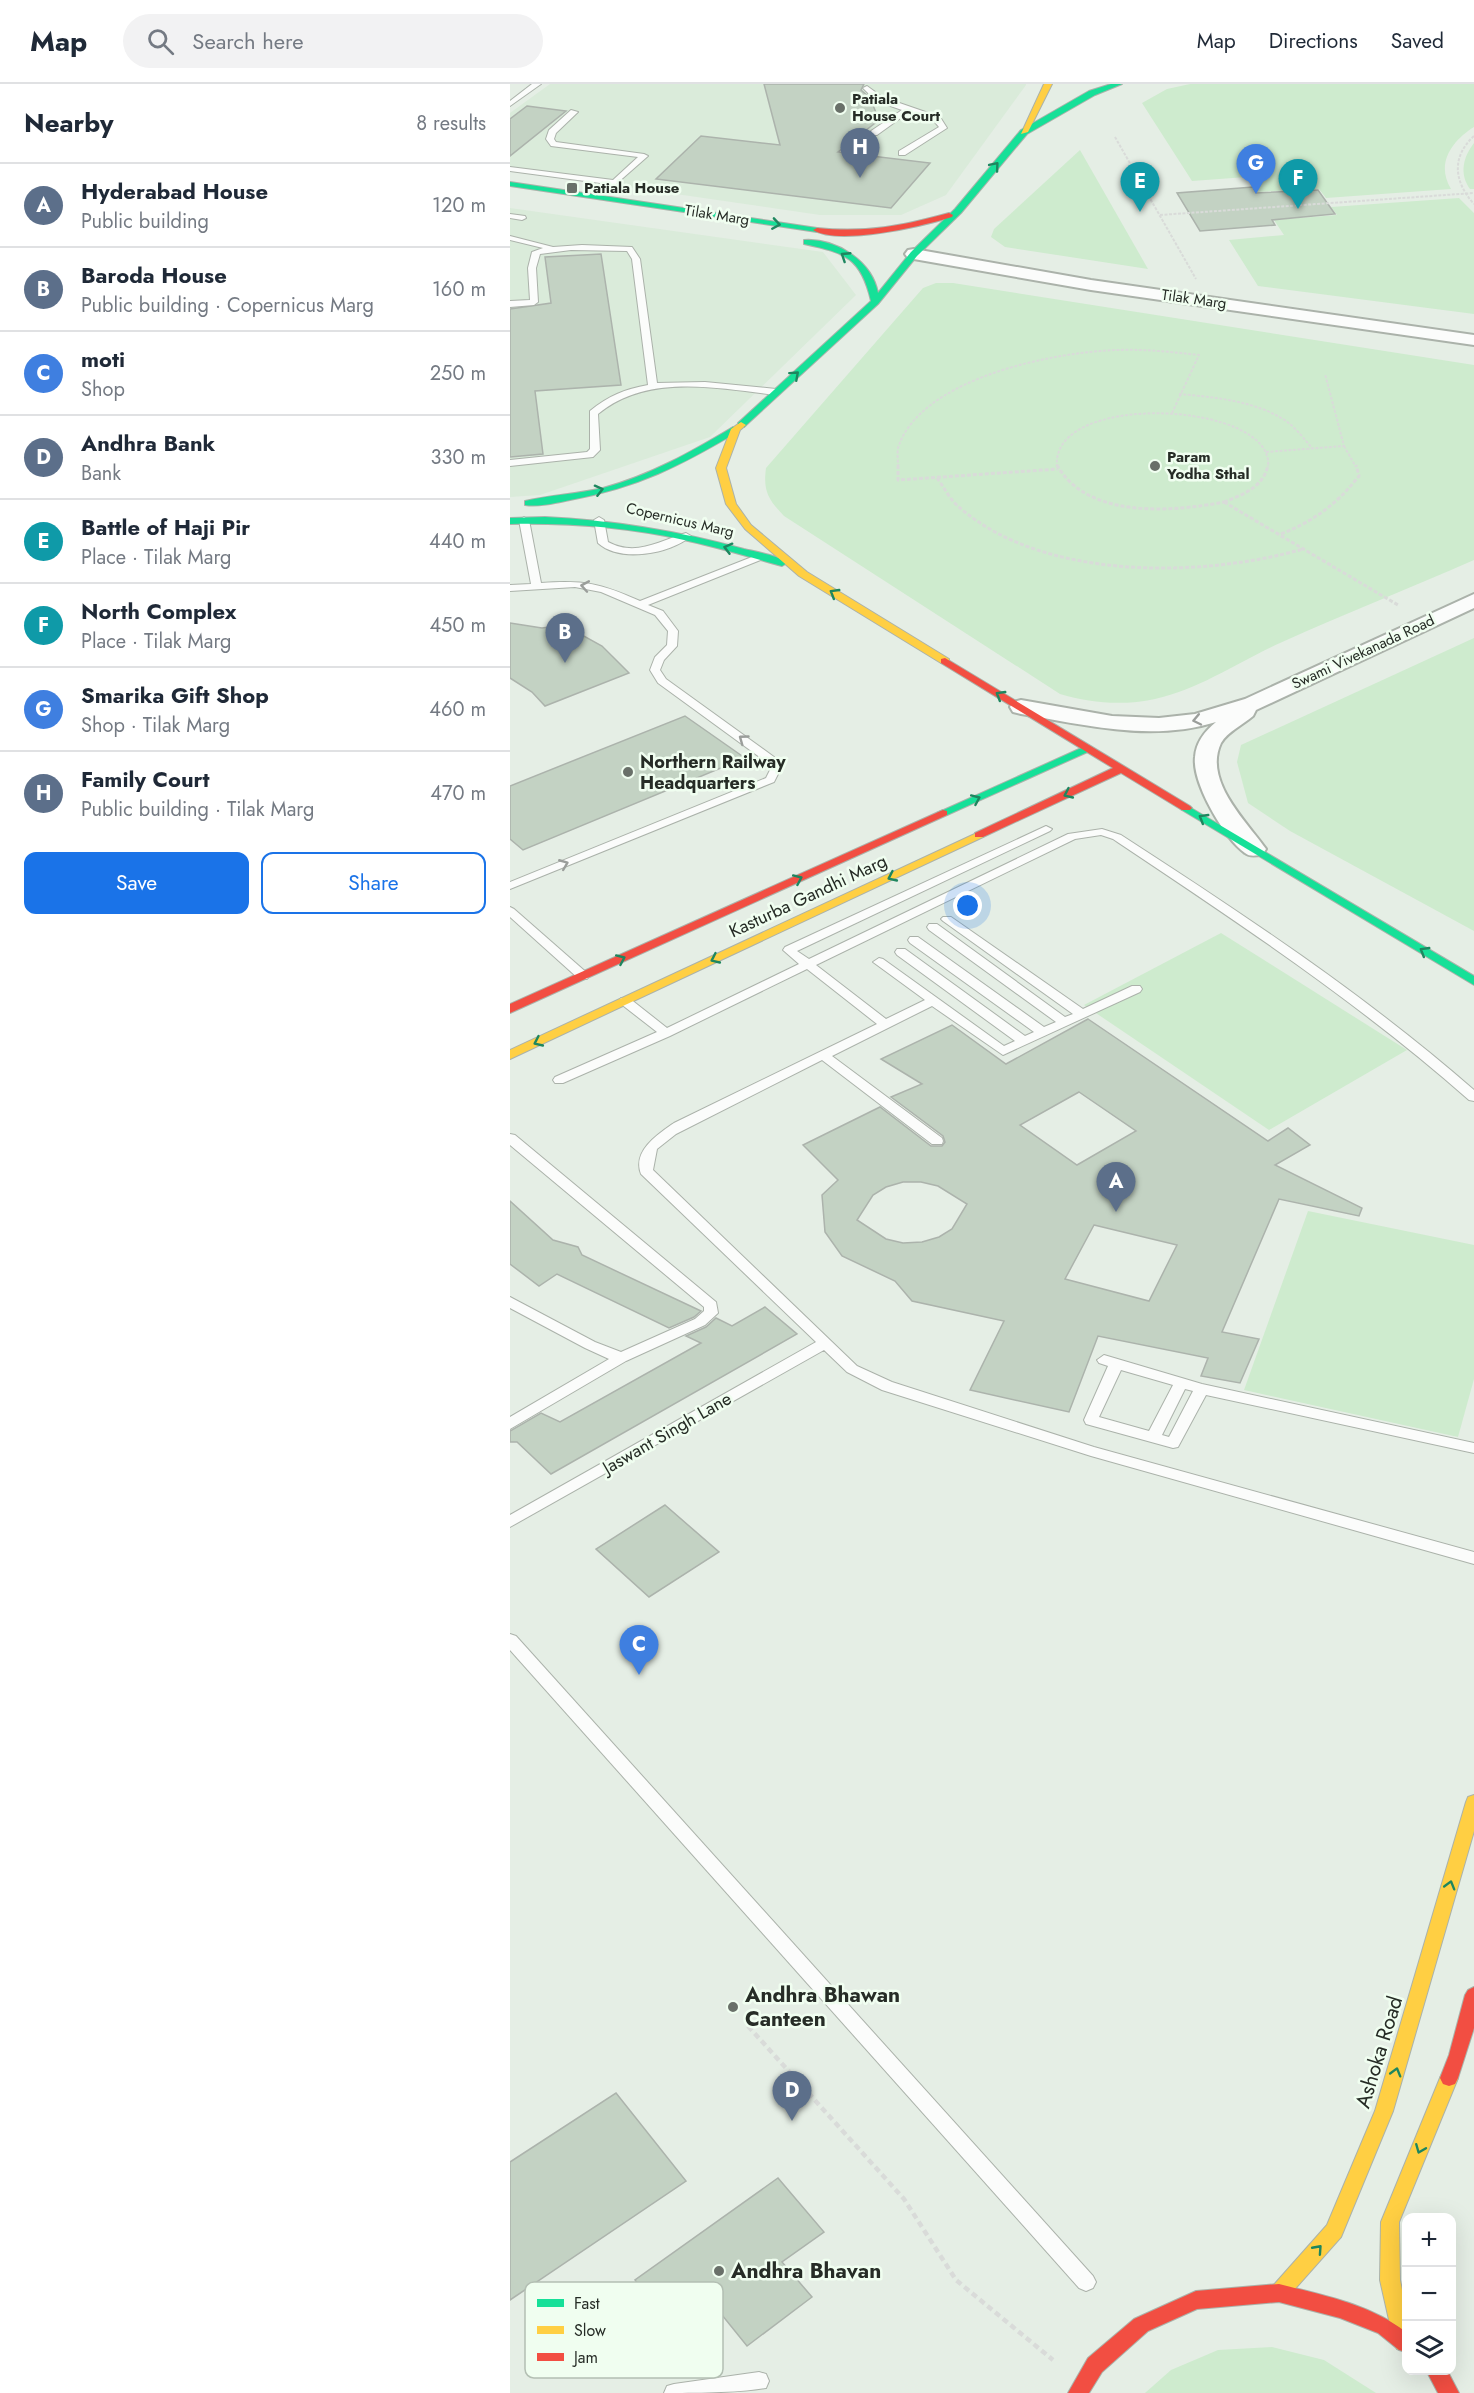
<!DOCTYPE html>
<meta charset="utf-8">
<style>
:root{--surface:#fff;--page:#f2f2f3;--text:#1f2937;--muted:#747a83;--line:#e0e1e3;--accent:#1a73e8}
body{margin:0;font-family:Jost,sans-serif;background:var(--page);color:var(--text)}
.controls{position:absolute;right:18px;bottom:18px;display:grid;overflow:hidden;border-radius:12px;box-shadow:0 6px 24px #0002}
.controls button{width:54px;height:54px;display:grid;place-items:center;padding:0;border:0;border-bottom:2px solid var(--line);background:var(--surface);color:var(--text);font:30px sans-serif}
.you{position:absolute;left:458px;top:822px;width:21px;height:21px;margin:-15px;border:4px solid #fff;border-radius:50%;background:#1a73e8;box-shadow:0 0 0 9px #1a73e833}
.badge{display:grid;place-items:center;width:39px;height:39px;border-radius:50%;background:var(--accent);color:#fff;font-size:20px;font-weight:700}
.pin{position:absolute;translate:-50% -50px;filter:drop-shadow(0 2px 3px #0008)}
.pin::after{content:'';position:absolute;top:32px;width:21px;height:18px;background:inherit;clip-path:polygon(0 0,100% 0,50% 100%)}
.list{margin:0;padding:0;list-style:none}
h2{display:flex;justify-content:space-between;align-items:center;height:78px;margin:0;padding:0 24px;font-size:26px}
h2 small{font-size:20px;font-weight:400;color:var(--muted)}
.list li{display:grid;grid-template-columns:39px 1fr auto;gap:18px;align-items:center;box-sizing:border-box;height:84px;padding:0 24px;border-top:2px solid var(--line)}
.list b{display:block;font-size:22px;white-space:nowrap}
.list p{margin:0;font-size:20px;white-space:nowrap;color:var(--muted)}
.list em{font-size:20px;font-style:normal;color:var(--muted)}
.actions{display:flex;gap:12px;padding:18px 24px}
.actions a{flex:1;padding:14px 0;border:2px solid var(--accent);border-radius:12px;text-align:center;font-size:21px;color:var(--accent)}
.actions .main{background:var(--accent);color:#fff}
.icon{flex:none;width:33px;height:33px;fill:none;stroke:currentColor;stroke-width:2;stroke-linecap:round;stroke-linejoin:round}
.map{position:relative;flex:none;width:964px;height:2309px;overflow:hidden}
header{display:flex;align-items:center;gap:36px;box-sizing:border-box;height:84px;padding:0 30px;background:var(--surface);border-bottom:2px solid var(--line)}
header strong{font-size:28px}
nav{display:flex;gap:33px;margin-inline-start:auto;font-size:21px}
.search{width:420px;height:54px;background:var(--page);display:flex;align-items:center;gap:15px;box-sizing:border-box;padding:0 21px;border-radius:33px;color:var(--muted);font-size:22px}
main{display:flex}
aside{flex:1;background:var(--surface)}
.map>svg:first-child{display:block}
.built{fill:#daebda}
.green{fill:#ceebce}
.building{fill:#c3d2c3;stroke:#acb3ac;stroke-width:1.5;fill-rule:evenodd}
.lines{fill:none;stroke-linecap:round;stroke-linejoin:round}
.lane-casing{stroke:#abb2aa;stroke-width:2}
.street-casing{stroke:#abb2aa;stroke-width:4}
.fast-casing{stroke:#abb2aa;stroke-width:2}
.slow-casing{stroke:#abb2aa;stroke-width:2}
.jam-casing{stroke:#abb2aa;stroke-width:2}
.path-far2{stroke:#d9dbd9;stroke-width:2;stroke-dasharray:3 1.5;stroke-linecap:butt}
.path-far1{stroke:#d9dbd9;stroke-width:3;stroke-dasharray:4 2;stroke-linecap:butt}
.path{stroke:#d9dbd9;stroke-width:4.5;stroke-dasharray:6 4;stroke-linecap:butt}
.lane{fill:#fbfcfb;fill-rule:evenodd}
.street{fill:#fbfcfb;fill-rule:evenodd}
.fast{fill:#16e098;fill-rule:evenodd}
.slow{fill:#ffcf43;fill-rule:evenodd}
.jam{fill:#f24e42;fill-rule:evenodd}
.oneway{stroke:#1e865f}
.oneway2{stroke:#9b9e9b}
.poi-dot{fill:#697069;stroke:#f0fef0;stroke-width:2}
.labels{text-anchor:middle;stroke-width:5;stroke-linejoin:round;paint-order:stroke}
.far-poi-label{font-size:15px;font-weight:bold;fill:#262c26;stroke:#f0fef0;text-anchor:start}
.far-street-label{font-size:15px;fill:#262c26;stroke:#f0fef0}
.poi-label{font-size:18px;font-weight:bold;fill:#262c26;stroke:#f0fef0;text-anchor:start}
.street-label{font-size:18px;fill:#262c26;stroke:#f0fef0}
.near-poi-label{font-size:21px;font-weight:bold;fill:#262c26;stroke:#f0fef0;text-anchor:start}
.near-street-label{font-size:21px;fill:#262c26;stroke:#f0fef0}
.key{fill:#f0fef0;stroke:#b3bfb3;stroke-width:1.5}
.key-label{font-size:16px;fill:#262c26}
</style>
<header>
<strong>Map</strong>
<div class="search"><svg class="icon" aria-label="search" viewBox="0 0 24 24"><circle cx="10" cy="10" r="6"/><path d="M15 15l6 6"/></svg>Search here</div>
<nav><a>Map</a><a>Directions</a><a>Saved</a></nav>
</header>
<main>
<aside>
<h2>Nearby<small>8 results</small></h2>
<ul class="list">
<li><span class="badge" style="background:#5c6f8a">A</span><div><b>Hyderabad House</b><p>Public building</p></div><em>120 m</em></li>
<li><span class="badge" style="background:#5c6f8a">B</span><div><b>Baroda House</b><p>Public building · Copernicus Marg</p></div><em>160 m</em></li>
<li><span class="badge" style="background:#3f7fe0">C</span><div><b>moti</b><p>Shop</p></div><em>250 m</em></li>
<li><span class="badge" style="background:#5c6f8a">D</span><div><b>Andhra Bank</b><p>Bank</p></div><em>330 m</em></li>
<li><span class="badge" style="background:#0f9aa8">E</span><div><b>Battle of Haji Pir</b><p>Place · Tilak Marg</p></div><em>440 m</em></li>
<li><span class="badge" style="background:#0f9aa8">F</span><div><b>North Complex</b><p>Place · Tilak Marg</p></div><em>450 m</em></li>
<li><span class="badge" style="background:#3f7fe0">G</span><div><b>Smarika Gift Shop</b><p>Shop · Tilak Marg</p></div><em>460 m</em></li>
<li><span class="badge" style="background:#5c6f8a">H</span><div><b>Family Court</b><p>Public building · Tilak Marg</p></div><em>470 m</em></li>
</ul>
<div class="actions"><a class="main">Save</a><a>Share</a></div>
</aside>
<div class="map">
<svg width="964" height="2309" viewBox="0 0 964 2309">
<rect width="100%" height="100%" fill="#e5eee5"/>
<g class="built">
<polygon points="40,0 516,0 516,1 436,111 391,131 310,131 0,86 0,29"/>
<polygon points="0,124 313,168 346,211 200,353 30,411 0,413"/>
</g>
<g class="green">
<path d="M680,0h284v43c-21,13 -39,36 -23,62l-125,9 -7,-9 -62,3 -11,-15 -54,4 -50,-78 25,-14z"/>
<path d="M964,59v46h-4c-11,-15 -7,-32 4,-46z"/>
<polygon points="570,66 638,185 495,163 481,153 484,145"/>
<polygon points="949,114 964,129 964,230 748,202 719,156 774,151 764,136 827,131 821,123"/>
<path d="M426,199h17l521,82v195c-64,28 -130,54 -194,83 -42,19 -80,46 -125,56 -32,7 -65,4 -95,-5l-276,-178c-16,-17 -21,-25 -18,-48l157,-180z"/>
<polygon points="964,554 964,847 780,747 738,719 727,678 731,661"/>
<polygon points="711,849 897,966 759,1046 574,921"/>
<polygon points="798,1127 964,1161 964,1295 948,1353 734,1306"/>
<polygon points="762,2263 814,2276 866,2309 635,2309 661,2286 708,2266"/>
</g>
<g class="building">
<polygon points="254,0 354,0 351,6 360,14 369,36 328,68 420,79 381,124 146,95 191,52 270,61"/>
<polygon points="17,22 56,27 0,72 0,35"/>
<polygon points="743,103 746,109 808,106 825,130 762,136 765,141 690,147 667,109"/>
<polygon points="91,170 111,301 25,307 33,370 0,373 0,225 41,219 35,173"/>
<polygon points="0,539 32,544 54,541 92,562 119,589 35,622 22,608 0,594"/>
<polygon points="175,632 235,674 13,766 0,755 0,702"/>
<path d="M578,935l180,122 20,-13 22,17 -35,20 87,43 -3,8 -80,-17 -57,133 37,7 -19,44 -39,-7 7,-18 -110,-22 -29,76 -99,-22 34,-69 -92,-20 -17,-20 -53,-25 -17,-24 -3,-37 16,-15 -35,-35 77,-38 51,39h11l3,-4 -2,-6 -52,-39 31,-13 -41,-25 71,-34 54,39zM569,1008l57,39 -59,34 -57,-40zM393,1098h18l17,4 29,18 -15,25 -13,8 -17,5 -19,1 -17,-4 -29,-19 16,-25 13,-8zM584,1141l83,20 -28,56 -84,-22z"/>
<polygon points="0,1117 43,1156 68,1163 72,1171 191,1227 184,1233 159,1244 47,1190 29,1202 0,1180"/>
<polygon points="255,1223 287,1250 41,1390 7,1358 0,1358 0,1347 31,1329 50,1338 191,1259 176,1252 196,1243 206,1234 222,1242"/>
<polygon points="155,1421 209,1468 139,1513 86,1465"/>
<polygon points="106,2009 176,2097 0,2216 0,2078"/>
<polygon points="268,2094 314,2148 272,2178 302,2213 237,2262 208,2226 170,2253 125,2196"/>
</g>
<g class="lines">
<g class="lane-casing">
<g id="lane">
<polygon points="22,0 31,0 0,22 0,17"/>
<polygon points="357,2 372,13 430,33 437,44 395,71 389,71 389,67 429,43 424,37 399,28 367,51 361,51 361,47 392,26 366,17 353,4"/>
<polygon points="61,26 68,28 46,49 44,55 46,58 134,70 138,72 105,101 0,87 0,83 103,96 128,73 41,62 36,55 39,46"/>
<polygon points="0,130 15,132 16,134 12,136 0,134"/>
<path d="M0,152l43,11 29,-2 50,2 8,12 17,124 48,-1 71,7 4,3 -4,3c-59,-7 -129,-22 -178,19l2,36 -7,7 -83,9v-6l77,-8 3,-3v-38c18,-15 35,-22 58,-26l-16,-126 -5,-8 -56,-1 -31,4 -4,14 2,34 -4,3 -24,2v-6l20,-1 -2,-32 4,-16 11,-4 -33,-8z"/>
<path d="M14,433l5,3 12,63c43,-3 59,0 99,18l117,-46h6v4l-115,46 15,6 15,20 -1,15 -13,14 -4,10 6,9 108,78 6,13 -6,12 -264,107v-7l256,-104 4,-8 -5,-9 -107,-78 -8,-13 5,-13 12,-12 1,-14 -13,-16 -54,-23 -26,-5 -65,4v-6l21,-1 -12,-64z"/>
<path d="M89,433l5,3 4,22c28,15 51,-1 78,-9l5,3c-21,18 -71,27 -93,7l-4,-23z"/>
<path d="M536,742l6,3 -2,2 -253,120 12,8 259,-125 34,-5 19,6c122,79 243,159 353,255v11l-5,-1c-111,-98 -233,-179 -356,-261l-12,-4 -26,4 -259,126 70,54 39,-19 -52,-38 6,-4 4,1 121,87 11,-5 -118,-86 -2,-3 2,-3h8l120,87 9,-4 -124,-89 -2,-3 2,-3h8l126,90 12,-5 -127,-92 -2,-3 2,-3h8l128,93 8,-3 -130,-93 -2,-2 2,-2h8l132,92 49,-23h8l2,3 -2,3 -137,63 -71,-49 -100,50 110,82 1,3 -1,3h-10l-110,-84 -146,74 -19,15 -4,21 204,196 35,16 202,65 380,105v12l-383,-108 -209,-66 -35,-18 -23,-22 -314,177v-12l306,-173 -175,-168c-9,-23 17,-40 33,-51l203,-99 -70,-55 -137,67 -107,47h-8l-2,-3 2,-3 102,-45 -36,-28 -2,-3 2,-3h8l38,30 132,-64 -16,-14 2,-3z"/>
<polygon points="0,823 4,825 77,889 79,892 77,895 69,895 0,833"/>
<polygon points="0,1050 5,1051 206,1218 208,1229 195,1241 116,1277 0,1345 0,1333 99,1275 75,1264 0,1224 0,1213 85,1258 111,1268 185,1235 194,1227 194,1223 0,1061"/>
<path d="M594,1271l98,29 272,59v10l-268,-58 -28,52 -5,1 -87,-24 -2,-4 24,-54 -9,-3 -2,-3zM611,1286l52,15 -24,46 -50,-14zM675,1305l8,2 -24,46 -7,-2z"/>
<polygon points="0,1550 6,1552 583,2192 586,2198 583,2204 576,2207 569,2204 0,1566"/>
<path d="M249,2288l7,2 3,7 -3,7c-28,5 -72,5 -102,5l3,-7 7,-2z"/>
</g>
</g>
<g class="street-casing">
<g id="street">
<polygon points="404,165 581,196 964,251 964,261 581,206 398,174 395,170 398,166"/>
<path d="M964,510v14l-218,102 -3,6c-9,8 -26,16 -32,27 -18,38 26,79 45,106l-3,5c-7,2 -13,3 -18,-1 -21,-15 -53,-70 -50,-96 1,-15 10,-26 21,-35 -64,20 -131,3 -195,-8l-8,-2 -3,-5 3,-5 8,-2 91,16 47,2 36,-4 50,-15z"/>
</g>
</g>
<g class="fast-casing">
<g id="fast">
<path d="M601,0h11l-27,11 -68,39 -66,79 -44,43 -39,48 -134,123h-5v4c-59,35 -100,56 -169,69 -14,3 -31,7 -45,5v-4c25,-6 52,-7 78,-13 48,-13 88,-36 130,-61h5v-4l133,-122c-10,-43 -25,-48 -67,-57v-4c32,-2 68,21 74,53l33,-41 44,-43 66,-79 68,-39z"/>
<polygon points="0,98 307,144 311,146 307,148 0,102"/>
<path d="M35,433c68,3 133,14 199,32 13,3 33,6 43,14l-5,3c-33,-9 -65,-19 -98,-26 -57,-13 -115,-17 -174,-16v-6z"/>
<polygon points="578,661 583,664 582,666 437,731 429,731 427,729"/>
<polygon points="676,721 964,892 964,901 672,726 670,724"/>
</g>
</g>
<g class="slow-casing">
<g id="slow">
<polygon points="534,0 542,0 518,48 511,50"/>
<polygon points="231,338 236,341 230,346 216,384 226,420 241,441 297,488 439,575 439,579 431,579 289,492 235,445 216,420 206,384 221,345"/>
<polygon points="469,748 473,749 473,753 0,975 0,966"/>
<polygon points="964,1711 964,1747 883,2027 831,2153 776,2215 769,2218 762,2215 759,2209 762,2203 817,2141 865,2027 956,1718 958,1713"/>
<polygon points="939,1986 945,1988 948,1994 889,2138 890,2196 896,2226 896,2266 894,2267 887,2265 884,2258 870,2196 871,2138 930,1994 933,1988"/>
</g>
</g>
<g class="jam-casing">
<g id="jam">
<path d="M439,129l4,2 -1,2c-29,9 -113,29 -139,13l4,-2c49,5 85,-2 132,-15z"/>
<polygon points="435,574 680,722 682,724 680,726 672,726 611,689 473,753 465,753 465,749 603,684 431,579 431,575"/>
<polygon points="433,726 437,727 437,731 0,929 0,920"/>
<polygon points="964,1903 964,1944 948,1994 945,2000 939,2002 933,2000 930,1994 939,1971 955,1911 958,1906"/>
<path d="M769,2200c43,11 91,20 127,48v20l-7,-2 -21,-17 -38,-15 -61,-16 -82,7 -49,22 -46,41 -13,21h-21l20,-35 46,-39 62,-28z"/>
<polygon points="916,2286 937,2286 949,2309 928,2309"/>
</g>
</g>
<g class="path-far2">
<path d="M964,52c-23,21 -20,46 0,68"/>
<polyline points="605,53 686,195"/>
<polyline points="650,131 964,109"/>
<path d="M669,310c35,3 77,7 107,27 10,7 18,18 26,27"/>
<polyline points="834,362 846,383"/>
<polyline points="756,368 834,362 815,290"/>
<path d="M388,383c0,-6 -1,-13 0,-19 22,-70 156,-96 219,-98 28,-1 55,2 82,5l-27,58"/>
<path d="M547,383c-8,-77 219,-66 211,0"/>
</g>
<g class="path-far1">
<polyline points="388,381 388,396 548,385"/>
<path d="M547,381c30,54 115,47 167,37"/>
<path d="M427,394c7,9 13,22 22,29 84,74 243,71 344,42"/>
<polyline points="714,418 888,521"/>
<path d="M714,418c18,-7 40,-15 44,-37"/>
<path d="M771,450c33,-13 56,-30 78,-58l-3,-11"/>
</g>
<polyline class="path" points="238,1942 394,2115 446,2196 543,2276"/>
<use href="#lane" class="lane"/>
<use href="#street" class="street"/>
<use href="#fast" class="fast"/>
<use href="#slow" class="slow"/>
<use href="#jam" class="jam"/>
</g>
<defs><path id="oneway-chevron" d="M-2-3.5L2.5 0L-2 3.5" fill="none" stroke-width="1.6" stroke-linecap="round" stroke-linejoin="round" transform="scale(1.5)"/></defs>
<g class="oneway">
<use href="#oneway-chevron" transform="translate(485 82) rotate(-50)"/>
<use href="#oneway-chevron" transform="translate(266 140) rotate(9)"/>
<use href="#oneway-chevron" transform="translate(335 172) rotate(-147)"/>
<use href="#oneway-chevron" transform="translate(285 291) rotate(-42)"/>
<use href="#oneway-chevron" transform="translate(89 406) rotate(-14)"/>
<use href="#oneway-chevron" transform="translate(218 464) rotate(-165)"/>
<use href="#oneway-chevron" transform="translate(324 509) rotate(-149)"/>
<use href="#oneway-chevron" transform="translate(490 611) rotate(-149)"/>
<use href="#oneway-chevron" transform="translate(558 710) rotate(155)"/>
<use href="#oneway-chevron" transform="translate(466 715) rotate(-24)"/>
<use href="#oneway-chevron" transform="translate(693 734) rotate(-149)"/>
<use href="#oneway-chevron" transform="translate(382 793) rotate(155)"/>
<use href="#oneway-chevron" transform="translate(288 795) rotate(-24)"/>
<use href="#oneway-chevron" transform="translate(914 867) rotate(-149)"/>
<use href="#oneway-chevron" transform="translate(111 875) rotate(-24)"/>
<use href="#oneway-chevron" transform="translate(205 875) rotate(155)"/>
<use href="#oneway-chevron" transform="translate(28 958) rotate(155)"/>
<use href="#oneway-chevron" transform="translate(940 1801) rotate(-74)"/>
<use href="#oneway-chevron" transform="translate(886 1988) rotate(-74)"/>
<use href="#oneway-chevron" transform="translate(910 2065) rotate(112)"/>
<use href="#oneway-chevron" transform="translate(808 2165) rotate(-48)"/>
</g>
<g class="oneway2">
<use href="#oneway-chevron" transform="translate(75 502) rotate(-170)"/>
<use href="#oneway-chevron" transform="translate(687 636) rotate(168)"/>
<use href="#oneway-chevron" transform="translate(233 655) rotate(-144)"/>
<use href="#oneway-chevron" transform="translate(54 780) rotate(-22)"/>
</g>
<g class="poi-dot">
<circle cx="330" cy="24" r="6"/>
<rect x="56" y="98" width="12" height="12" rx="3"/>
<circle cx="645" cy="382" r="6"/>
<circle cx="118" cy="688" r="6"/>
<circle cx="223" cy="1923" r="6"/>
<circle cx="209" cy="2187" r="6"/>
</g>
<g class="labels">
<g class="far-poi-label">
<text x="342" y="20">Patiala<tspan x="342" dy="17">House Court</tspan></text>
<text x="74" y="109">Patiala House</text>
<text x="657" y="378">Param<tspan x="657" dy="17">Yodha Sthal</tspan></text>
</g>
<g class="far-street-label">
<text transform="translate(207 131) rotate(9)" y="5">Tilak Marg</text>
<text transform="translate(684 215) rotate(8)" y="5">Tilak Marg</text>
<text transform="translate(170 436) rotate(13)" y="5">Copernicus Marg</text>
<text transform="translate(853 568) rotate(-25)" y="5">Swami Vivekanada Road</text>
</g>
<g class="poi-label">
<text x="130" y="684">Northern Railway<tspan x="130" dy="21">Headquarters</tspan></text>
</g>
<g class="street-label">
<text transform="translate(298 812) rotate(-25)" y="6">Kasturba Gandhi Marg</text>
<text transform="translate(157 1349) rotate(-30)" y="6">Jaswant Singh Lane</text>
</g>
<g class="near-poi-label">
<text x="235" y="1918">Andhra Bhawan<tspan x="235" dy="24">Canteen</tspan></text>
<text x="221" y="2194">Andhra Bhavan</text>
</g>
<g class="near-street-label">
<text transform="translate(869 1968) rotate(-73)" y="7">Ashoka Road</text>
</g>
</g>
<rect x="15" y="2198" width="198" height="96" rx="9" class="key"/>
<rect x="27" y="2215" width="27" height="8" fill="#16e098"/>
<rect x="27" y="2242" width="27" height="8" fill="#ffcf43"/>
<rect x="27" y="2269" width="27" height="8" fill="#f24e42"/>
<g class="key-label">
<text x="64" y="2225">Fast</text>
<text x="64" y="2252">Slow</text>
<text x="64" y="2279">Jam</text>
</g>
</svg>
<div class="controls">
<button>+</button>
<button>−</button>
<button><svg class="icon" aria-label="layers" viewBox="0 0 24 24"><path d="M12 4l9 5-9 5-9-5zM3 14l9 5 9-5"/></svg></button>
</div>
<div class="you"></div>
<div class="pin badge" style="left:606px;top:1128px;background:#5c6f8a">A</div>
<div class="pin badge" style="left:55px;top:579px;background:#5c6f8a">B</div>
<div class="pin badge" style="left:129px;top:1591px;background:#3f7fe0">C</div>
<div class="pin badge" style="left:282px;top:2037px;background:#5c6f8a">D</div>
<div class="pin badge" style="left:630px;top:128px;background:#0f9aa8">E</div>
<div class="pin badge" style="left:788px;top:125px;background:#0f9aa8">F</div>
<div class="pin badge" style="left:746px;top:110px;background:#3f7fe0">G</div>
<div class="pin badge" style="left:350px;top:94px;background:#5c6f8a">H</div>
</div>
</main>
